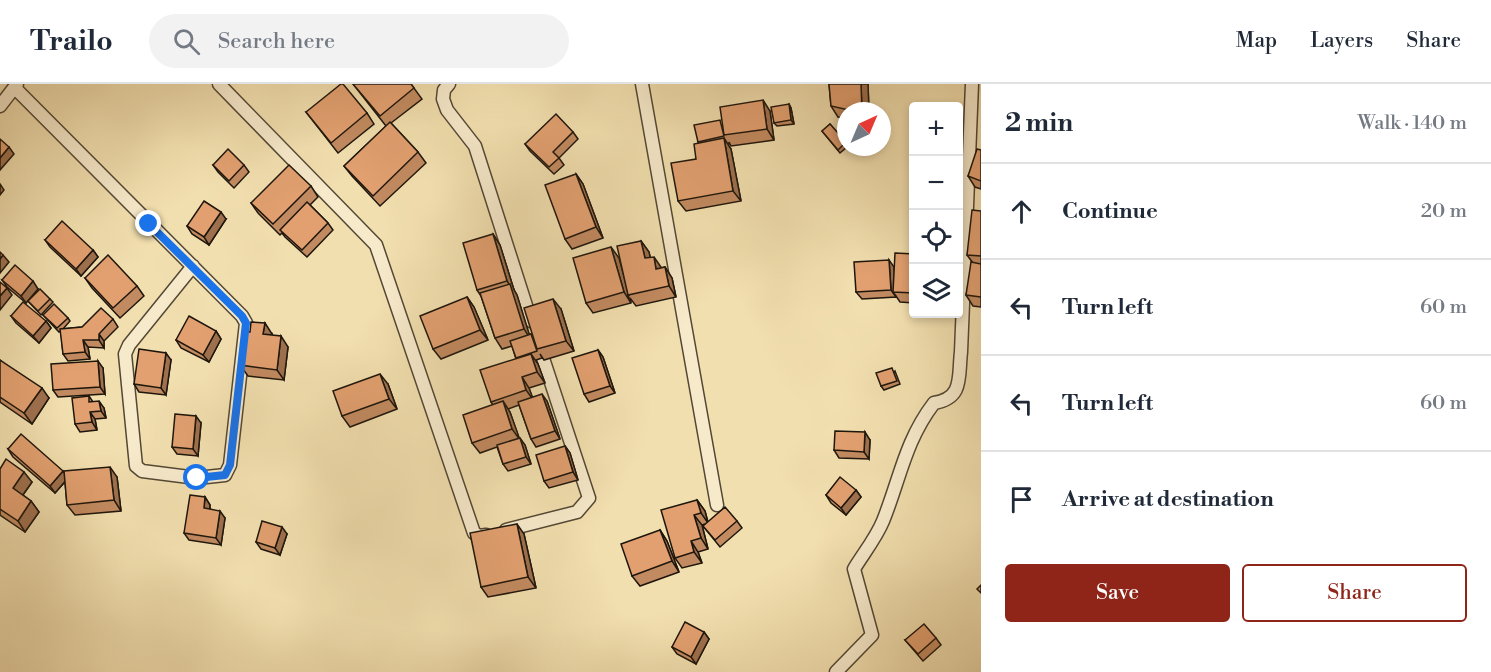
<!DOCTYPE html>
<meta charset="utf-8">
<style>
:root{--surface:#fff;--page:#f2f2f3;--text:#1f2937;--muted:#747a83;--line:#e0e1e3;--accent:#8f2418}
body{margin:0;font-family:"Libre Bodoni",serif;background:var(--page);color:var(--text)}
.controls{position:absolute;right:18px;top:18px;display:grid;overflow:hidden;border-radius:6px;box-shadow:0 3px 9px #0003}
.controls button{width:54px;height:54px;display:grid;place-items:center;padding:0;border:0;border-bottom:2px solid var(--line);background:var(--surface);color:var(--text);font:30px sans-serif}
.compass{position:absolute;left:837px;top:18px;width:54px;height:54px;border-radius:50%;background:var(--surface);box-shadow:0 3px 9px #0003;rotate:44deg}
.stop{position:absolute;width:18px;height:18px;margin:-14px;border:4px solid #1a73e8;border-radius:50%;background:#fff}
.stop.end{background:#1a73e8;border-color:#fff;box-shadow:0 2px 6px #0008}
.list{margin:0;padding:0;list-style:none}
h2{display:flex;justify-content:space-between;align-items:center;height:78px;margin:0;padding:0 24px;font-size:26px}
h2 small{font-size:20px;font-weight:400;color:var(--muted)}
.list li{display:grid;grid-template-columns:39px 1fr auto;gap:18px;align-items:center;box-sizing:border-box;height:96px;padding:0 24px;border-top:2px solid var(--line)}
.list b{display:block;font-size:22px;white-space:nowrap}
.list em{font-size:20px;font-style:normal;color:var(--muted)}
.actions{display:flex;gap:12px;padding:18px 24px}
.actions a{flex:1;padding:14px 0;border:2px solid var(--accent);border-radius:6px;text-align:center;font-size:21px;color:var(--accent)}
.actions .main{background:var(--accent);color:#fff}
.icon{flex:none;width:33px;height:33px;fill:none;stroke:currentColor;stroke-width:2;stroke-linecap:round;stroke-linejoin:round}
.map{position:relative;flex:none;width:981px;height:588px;overflow:hidden}
header{display:flex;align-items:center;gap:36px;box-sizing:border-box;height:84px;padding:0 30px;background:var(--surface);border-bottom:2px solid var(--line)}
header strong{font-size:28px}
nav{display:flex;gap:33px;margin-inline-start:auto;font-size:21px}
.search{width:420px;height:54px;background:var(--page);display:flex;align-items:center;gap:15px;box-sizing:border-box;padding:0 21px;border-radius:33px;color:var(--muted);font-size:22px}
main{display:flex}
aside{flex:1;background:var(--surface)}
.map>svg:first-child{display:block}
.lines{fill:none;stroke-linecap:round;stroke-linejoin:round}
.minor-casing{stroke:#534835;stroke-width:15}
.minor{stroke:#f7eacb;stroke-width:12}
.wall{fill:#c28a60;stroke:#1e160c;stroke-width:1.5}
.shaded-wall{fill:#9e704e;stroke:#1e160c;stroke-width:1.5}
.building{fill:#e2a070;stroke:#1e160c;stroke-width:1.5}
.route{stroke:#1a73e8;stroke-width:8}
</style>
<header>
<strong>Trailo</strong>
<div class="search"><svg class="icon" aria-label="search" viewBox="0 0 24 24"><circle cx="10" cy="10" r="6"/><path d="M15 15l6 6"/></svg>Search here</div>
<nav><a>Map</a><a>Layers</a><a>Share</a></nav>
</header>
<main>
<div class="map">
<svg width="981" height="588" viewBox="0 0 981 588">
<rect width="100%" height="100%" fill="#f2dfaf"/>
<filter id="stains"><feTurbulence type="fractalNoise" baseFrequency=".00333" numOctaves="4"/><feColorMatrix values="0 0 0 0 .2 0 0 0 0 .09 0 0 0 0 .02 0 0 0 .5 -.17"/></filter>
<radialGradient id="worn" r=".72"><stop offset=".6" stop-color="#630" stop-opacity="0"/><stop offset="1" stop-color="#630" stop-opacity=".3"/></radialGradient>
<g class="lines">
<g class="minor-casing">
<g id="minor">
<polyline points="219,0 376,161 474,449 480,452 486,451"/>
<polyline points="449,0 444,6 443,15 447,26 475,62 531,237"/>
<polyline points="642,0 717,421"/>
<path d="M15,4c75,76 151,151 227,228l4,7 -16,142 -5,10 -28,3 -55,-7 -6,-5 -11,-112 4,-9 64,-79"/>
<polyline points="0,22 17,0"/>
<polyline points="506,446 577,428 589,414 539,262"/>
<path d="M836,588l36,-37 -18,-66c9,-15 22,-31 29,-48 17,-42 22,-80 51,-118 30,-5 24,-26 27,-51l11,-268"/>
</g>
</g>
<use href="#minor" class="minor"/>
</g>
<g class="wall">
<polygon points="353,0 411,0 422,15 391,39 418,68 426,79 380,122 352,92 344,82 386,42"/>
<polygon points="829,0 868,0 869,27 846,27 846,35 838,33 831,22"/>
<polygon points="789,20 791,24 794,40 777,42 774,39"/>
<polygon points="770,27 774,56 731,62 729,58 729,60 727,60 731,65 741,117 686,127 678,117 696,75 699,59 698,58"/>
<polygon points="306,28 367,29 374,40 338,69"/>
<polygon points="830,40 846,59 846,63 847,63 840,69 822,47"/>
<polygon points="573,48 578,55 559,74 564,81 554,90 530,67 525,60"/>
<polygon points="981,66 981,105 975,103 968,92"/>
<polygon points="213,81 244,81 249,88 234,104 218,88"/>
<polygon points="576,90 583,100 603,154 572,165 565,155"/>
<polygon points="311,102 318,113 310,121 328,139 333,146 307,173 285,153 282,149 280,151 258,129 251,119"/>
<polygon points="981,127 981,223 973,222 966,211 973,179 967,171"/>
<polygon points="226,135 209,161 192,150 187,142"/>
<polygon points="493,150 500,161 514,206 517,211 529,250 531,250 533,254 561,225 574,267 544,276 540,270 542,274 536,276 538,280 545,299 529,304 532,313 547,317 560,355 536,363 531,355 519,321 508,325 510,328 519,354 525,361 531,380 508,387 503,380 497,363 480,369 472,359 493,321 491,318 516,275 512,262 502,265 495,254 481,212 477,206"/>
<polygon points="45,156 93,166 98,173 81,192 50,163"/>
<polygon points="641,157 649,168 650,173 661,184 665,183 672,194 676,213 636,222 630,214 631,219 593,229 586,219 619,174 624,194"/>
<polygon points="914,170 914,219 900,218 896,212 896,213 862,215 856,208 894,183 894,187"/>
<polygon points="85,194 137,202 144,212 120,234 92,204"/>
<polygon points="2,196 38,205 26,219 7,203"/>
<polygon points="467,213 474,223 488,256 441,275 433,265"/>
<polygon points="50,215 53,218 41,231 28,217"/>
<polygon points="43,231 68,234 70,237 63,245 82,243 113,235 118,243 104,257 104,264 88,263 90,275 68,277 63,270 61,247 59,248"/>
<polygon points="11,232 46,237 51,244 39,259 16,239"/>
<polygon points="216,247 221,255 209,278 181,264 176,256"/>
<polygon points="272,250 272,251 288,263 284,296 248,292 240,281"/>
<polygon points="598,266 603,273 615,309 589,318 584,310"/>
<polygon points="0,276 49,314 32,340 0,318"/>
<polygon points="171,276 166,311 139,308 134,300"/>
<polygon points="103,284 105,310 58,313 53,306"/>
<polygon points="895,287 900,300 884,306 881,302"/>
<polygon points="388,300 397,325 350,343 342,332"/>
<polygon points="89,312 93,318 104,324 106,334 95,335 97,346 80,348 75,340"/>
<polygon points="201,339 198,372 177,370 172,363"/>
<polygon points="870,356 869,375 839,374 834,366"/>
<polygon points="565,362 570,369 578,396 549,404 544,397"/>
<polygon points="8,365 64,388 117,393 121,427 75,431 67,421 65,398 55,409 13,373"/>
<polygon points="0,385 32,398 23,411 31,417 39,428 25,448 0,431"/>
<polygon points="856,406 861,413 846,431 831,419 826,411"/>
<polygon points="205,413 210,421 210,425 225,434 221,461 189,456 184,449"/>
<polygon points="697,416 705,427 708,438 737,437 742,444 720,463 703,442 705,440 702,441 708,465 698,468 702,479 682,484 675,474"/>
<polygon points="660,446 667,457 679,488 640,502 632,492"/>
<polygon points="287,450 280,471 261,465 256,458"/>
<polygon points="524,450 536,504 488,513 481,503"/>
<polygon points="704,548 709,555 696,580 677,570 672,563"/>
<polygon points="936,554 941,561 923,577 905,556"/>
</g>
<g class="shaded-wall">
<polygon points="861,0 868,0 869,27 862,27"/>
<polygon points="763,16 770,27 774,56 767,45"/>
<polygon points="789,20 791,24 794,40 791,36"/>
<polygon points="724,54 731,65 741,117 733,107"/>
<polygon points="9,63 14,70 0,86 0,74"/>
<polygon points="576,90 583,100 603,154 596,143"/>
<polygon points="0,100 4,106 0,111"/>
<polygon points="221,128 226,135 209,161 204,153"/>
<polygon points="493,150 500,161 514,206 517,211 531,256 524,245 510,202 507,197"/>
<polygon points="641,157 649,168 653,185 645,174"/>
<polygon points="611,163 619,174 629,211 628,211 631,219 624,208"/>
<polygon points="93,166 98,173 81,192 76,185"/>
<polygon points="3,171 9,178 0,189 0,175"/>
<polygon points="654,173 661,183 664,196 656,185"/>
<polygon points="889,176 894,183 896,208 893,208 896,213 891,206"/>
<polygon points="665,183 672,194 676,213 669,202"/>
<polygon points="33,197 38,205 26,219 21,212"/>
<polygon points="7,204 12,211 0,226 0,212"/>
<polygon points="467,213 474,223 488,256 480,246"/>
<polygon points="553,215 561,225 574,267 566,257"/>
<polygon points="46,237 51,244 39,259 33,252"/>
<polygon points="265,239 272,250 271,261 263,250"/>
<polygon points="216,247 221,255 209,278 203,271"/>
<polygon points="99,250 104,257 104,264 99,256"/>
<polygon points="281,252 288,263 284,296 277,286"/>
<polygon points="83,256 88,263 90,275 85,268"/>
<polygon points="598,266 603,273 615,309 610,302"/>
<polygon points="166,269 171,276 166,311 161,304"/>
<polygon points="531,270 538,280 545,299 537,288"/>
<polygon points="98,277 103,284 105,310 100,303"/>
<polygon points="380,290 388,300 397,325 389,315"/>
<polygon points="522,293 529,304 534,317 526,306"/>
<polygon points="42,304 49,314 32,340 24,329"/>
<polygon points="542,310 547,317 560,355 555,347"/>
<polygon points="99,317 104,324 106,334 101,327"/>
<polygon points="503,317 510,328 520,356 512,345"/>
<polygon points="90,328 95,335 97,346 92,338"/>
<polygon points="196,332 201,339 198,372 193,365"/>
<polygon points="865,348 870,356 869,375 864,368"/>
<polygon points="520,354 525,361 531,380 526,373"/>
<polygon points="565,362 570,369 578,396 573,388"/>
<polygon points="110,383 117,393 121,427 114,416"/>
<polygon points="63,387 68,394 55,409 50,402"/>
<polygon points="24,388 32,398 20,415 13,404"/>
<polygon points="856,406 861,413 846,431 841,424"/>
<polygon points="205,413 210,421 209,432 204,424"/>
<polygon points="697,416 705,427 708,439 701,429"/>
<polygon points="31,417 39,428 25,448 18,437"/>
<polygon points="220,427 225,434 221,461 216,454"/>
<polygon points="694,431 702,441 708,465 701,454"/>
<polygon points="517,440 524,450 536,504 528,493"/>
<polygon points="282,443 287,450 280,471 275,464"/>
<polygon points="660,446 667,457 679,488 672,477"/>
<polygon points="691,457 698,468 702,479 694,468"/>
<polygon points="704,548 709,555 696,580 691,573"/>
</g>
<g class="building">
<polygon points="341,0 343,0 367,29 331,59 306,28"/>
<polygon points="353,0 411,0 414,4 380,32"/>
<polygon points="829,0 861,0 862,27 853,27 831,22"/>
<polygon points="763,16 767,45 724,51 720,23"/>
<polygon points="789,20 791,36 774,39 771,23"/>
<polygon points="556,30 573,48 553,68 559,74 549,83 525,60"/>
<polygon points="720,36 724,52 698,58 694,41"/>
<polygon points="390,38 418,68 373,112 344,82"/>
<polygon points="830,40 846,58 838,66 822,47"/>
<polygon points="724,54 733,107 678,117 671,79 696,75 694,60"/>
<polygon points="0,55 9,63 0,74"/>
<polygon points="228,65 244,81 229,97 213,81"/>
<polygon points="977,65 981,66 981,97 968,92"/>
<polygon points="289,81 311,102 273,140 251,119"/>
<polygon points="576,90 596,143 565,155 545,101"/>
<polygon points="204,117 221,128 204,153 187,142"/>
<polygon points="307,118 328,139 302,166 280,146"/>
<polygon points="972,126 981,127 981,172 967,171"/>
<polygon points="62,137 93,166 76,185 45,156"/>
<polygon points="493,150 507,197 477,206 463,159"/>
<polygon points="641,157 645,174 654,173 656,185 665,183 669,202 628,211 617,162"/>
<polygon points="611,163 624,208 586,219 573,174"/>
<polygon points="0,168 3,171 0,175"/>
<polygon points="895,169 914,170 914,209 893,208"/>
<polygon points="108,171 137,202 113,224 85,194"/>
<polygon points="889,176 891,206 856,208 854,178"/>
<polygon points="971,178 981,180 981,213 966,211"/>
<polygon points="15,181 33,197 21,212 2,196"/>
<polygon points="0,198 7,204 0,212"/>
<polygon points="510,200 524,245 495,254 480,209"/>
<polygon points="40,205 50,215 38,227 28,217"/>
<polygon points="467,213 480,246 433,265 420,232"/>
<polygon points="553,215 566,257 537,265 524,224"/>
<polygon points="23,218 46,237 33,252 11,232"/>
<polygon points="54,220 68,234 57,244 43,231"/>
<polygon points="101,224 113,235 99,250 99,256 83,256 85,268 63,270 60,245 82,243"/>
<polygon points="189,232 216,247 203,271 176,256"/>
<polygon points="251,238 265,239 263,250 281,252 277,286 240,281 244,248 250,248"/>
<polygon points="531,250 537,267 516,274 510,257"/>
<polygon points="139,265 166,269 161,304 134,300"/>
<polygon points="598,266 610,302 584,310 572,274"/>
<polygon points="531,270 537,288 522,293 526,306 491,318 480,286"/>
<polygon points="0,276 42,304 24,329 0,313"/>
<polygon points="98,277 100,303 53,306 51,280"/>
<polygon points="892,284 897,297 881,302 876,289"/>
<polygon points="380,290 389,315 342,332 333,307"/>
<polygon points="542,310 555,347 531,355 518,318"/>
<polygon points="89,312 89,318 99,317 101,327 90,328 92,338 75,340 72,314"/>
<polygon points="503,317 512,345 472,359 463,331"/>
<polygon points="175,330 196,332 193,365 172,363"/>
<polygon points="835,347 865,348 864,368 834,366"/>
<polygon points="21,350 63,387 50,402 8,365"/>
<polygon points="520,354 526,373 503,380 497,361"/>
<polygon points="565,362 573,388 544,397 536,371"/>
<polygon points="6,375 24,388 13,404 31,417 18,437 0,425 0,385"/>
<polygon points="110,383 114,416 67,421 64,387"/>
<polygon points="840,393 856,406 841,424 826,411"/>
<polygon points="190,411 205,413 204,424 220,427 216,454 184,449"/>
<polygon points="697,416 701,429 694,431 701,454 691,457 694,468 675,474 661,426"/>
<polygon points="725,423 737,437 715,456 703,442"/>
<polygon points="262,437 282,443 275,464 256,458"/>
<polygon points="517,440 528,493 481,503 470,449"/>
<polygon points="660,446 672,477 632,492 621,460"/>
<polygon points="981,501 981,509 977,505"/>
<polygon points="685,538 704,548 691,573 672,563"/>
<polygon points="924,540 936,554 918,570 905,556"/>
</g>
<g class="lines">
<polyline class="route" points="149,140 242,232 246,239 230,381 225,391 197,394"/>
</g>
<rect width="100%" height="100%" filter="url(#stains)"/>
<rect width="100%" height="100%" fill="url(#worn)"/>
</svg>
<div class="controls">
<button>+</button>
<button>−</button>
<button><svg class="icon" aria-label="locate" viewBox="0 0 24 24"><circle cx="12" cy="12" r="6"/><path d="M12 2v4M12 18v4M2 12h4M18 12h4"/></svg></button>
<button><svg class="icon" aria-label="layers" viewBox="0 0 24 24"><path d="M12 4l9 5-9 5-9-5zM3 14l9 5 9-5"/></svg></button>
</div>
<svg class="compass" viewBox="-18 -18 36 36"><path d="M0-13l5 13h-10z" fill="#e53935"/><path d="M0 13l5-13h-10z" fill="#747a83"/></svg>
<div class="stop" style="left:197px;top:394px"></div>
<div class="stop end" style="left:149px;top:140px"></div>
</div>
<aside>
<h2>2 min<small>Walk · 140 m</small></h2>
<ul class="list">
<li><svg class="icon" aria-label="ahead" viewBox="0 0 24 24"><path d="M12 20V5M6 11l6-6 6 6"/></svg><div><b>Continue</b></div><em>20 m</em></li>
<li><svg class="icon" aria-label="left" viewBox="0 0 24 24"><path d="M17 20v-9H6M10 6l-5 5 5 5"/></svg><div><b>Turn left</b></div><em>60 m</em></li>
<li><svg class="icon" aria-label="left" viewBox="0 0 24 24"><path d="M17 20v-9H6M10 6l-5 5 5 5"/></svg><div><b>Turn left</b></div><em>60 m</em></li>
<li><svg class="icon" aria-label="arrive" viewBox="0 0 24 24"><path d="M6 21V4h12l-3 4 3 4H6"/></svg><div><b>Arrive at destination</b></div></li>
</ul>
<div class="actions"><a class="main">Save</a><a>Share</a></div>
</aside>
</main>
